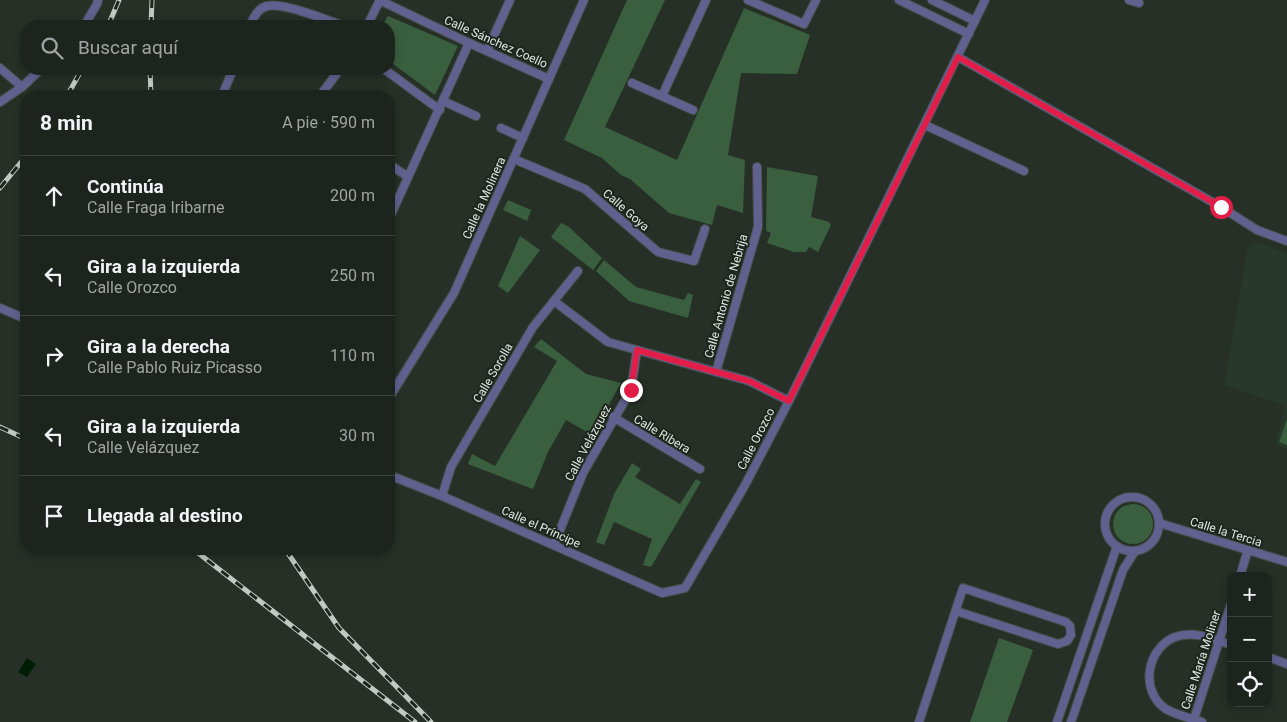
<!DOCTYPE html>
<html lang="es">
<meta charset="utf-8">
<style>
:root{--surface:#1c241d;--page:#29302a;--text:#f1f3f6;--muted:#a0a4a4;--line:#3a413b}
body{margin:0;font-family:Roboto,sans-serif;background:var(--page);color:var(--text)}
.controls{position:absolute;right:15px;bottom:15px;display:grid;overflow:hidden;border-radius:10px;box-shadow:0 2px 8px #0003}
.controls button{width:45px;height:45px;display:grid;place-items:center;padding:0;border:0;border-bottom:1px solid var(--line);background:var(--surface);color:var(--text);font:25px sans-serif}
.stop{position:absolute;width:15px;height:15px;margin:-11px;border:4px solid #e11d48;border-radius:50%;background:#fff}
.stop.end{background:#e11d48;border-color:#fff;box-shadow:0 1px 5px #0008}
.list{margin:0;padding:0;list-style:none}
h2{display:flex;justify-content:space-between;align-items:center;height:65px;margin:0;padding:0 20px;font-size:21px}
h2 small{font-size:16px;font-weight:400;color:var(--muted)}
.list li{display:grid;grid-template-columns:32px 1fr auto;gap:15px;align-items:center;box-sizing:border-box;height:80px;padding:0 20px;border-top:1px solid var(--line)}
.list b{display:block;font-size:19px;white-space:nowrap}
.list p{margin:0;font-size:16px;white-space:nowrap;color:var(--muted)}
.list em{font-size:16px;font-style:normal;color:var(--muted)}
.icon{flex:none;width:28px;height:28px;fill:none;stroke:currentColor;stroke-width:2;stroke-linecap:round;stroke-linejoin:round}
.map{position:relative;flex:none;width:1287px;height:722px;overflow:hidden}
.search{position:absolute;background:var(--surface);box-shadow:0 2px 8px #0003;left:20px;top:20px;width:375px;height:55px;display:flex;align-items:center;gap:12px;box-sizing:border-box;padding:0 18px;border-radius:20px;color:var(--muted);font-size:19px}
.panel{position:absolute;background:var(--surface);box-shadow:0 2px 8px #0003;left:20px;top:90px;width:375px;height:465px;border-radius:20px}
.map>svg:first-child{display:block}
.built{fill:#28382a}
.green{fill:#395f3e}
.water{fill:#001e05}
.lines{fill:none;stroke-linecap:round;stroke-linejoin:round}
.minor-casing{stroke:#444d45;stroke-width:10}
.minor{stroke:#60618f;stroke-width:8}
.rail-casing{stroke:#c2c9c3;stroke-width:5}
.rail{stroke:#1c261d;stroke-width:3;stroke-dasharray:9;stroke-linecap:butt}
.route{stroke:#e11d48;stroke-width:6}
.labels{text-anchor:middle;stroke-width:4;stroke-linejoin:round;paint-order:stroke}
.street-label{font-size:12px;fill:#e1e8e2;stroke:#1c261d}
</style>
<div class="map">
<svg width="1287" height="722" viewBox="0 0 1287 722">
<rect width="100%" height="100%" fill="#263027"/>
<polygon class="built" points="1258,242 1287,253 1287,449 1275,445 1285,406 1224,385 1248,247"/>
<g class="green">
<polygon points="627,0 665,0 605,127 677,160 744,8 810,35 797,74 741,73 728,155 745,160 743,213 717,205 712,225 669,213 630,179 621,175 602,158 564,140"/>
<polygon points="388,16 458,46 435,95 389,61 389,26 382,26"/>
<polygon points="767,167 818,176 811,217 829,222 831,225 818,252 809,247 806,252 794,252 767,243 771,233 766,231"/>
<polygon points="508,200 531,210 527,221 503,210"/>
<polygon points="561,223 569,227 602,258 593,270 551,237"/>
<polygon points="520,236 540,250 508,293 498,286"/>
<polygon points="604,260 636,287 684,300 688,293 693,295 688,318 629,301 596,271"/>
<polygon points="541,339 586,374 621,383 592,435 566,420 548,452 533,489 468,464 472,454 495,466 557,361 534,347"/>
<polygon points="1287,419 1287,445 1279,442"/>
<polygon points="632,463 641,469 635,477 680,504 696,479 701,482 651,567 643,565 652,539 614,522 604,545 596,542 614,494"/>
<circle cx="1133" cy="524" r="20"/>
<polygon points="999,638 1033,650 1007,722 970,722"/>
</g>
<polygon class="water" points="27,658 36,664 27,677 18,672"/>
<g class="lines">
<g class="minor-casing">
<g id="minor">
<polyline points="379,0 469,43 549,79"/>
<polyline points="748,0 804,24 816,0"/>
<polyline points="899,0 969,34"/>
<polyline points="932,0 975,21"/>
<polyline points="1129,0 1139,3"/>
<polyline points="84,26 97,4 98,0"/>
<path d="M250,26c3,-8 8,-18 17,-20 17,-4 59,14 77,20"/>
<polyline points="367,26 380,0"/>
<polyline points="487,51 510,0"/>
<polyline points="958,57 1221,207 1257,230 1287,241"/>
<polyline points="0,68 22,87"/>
<polyline points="384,69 440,110"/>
<polyline points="632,83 693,110"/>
<polyline points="222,96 233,69"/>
<polyline points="320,96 340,69"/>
<polyline points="662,96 706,0"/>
<polyline points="443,101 476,116"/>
<polyline points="0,102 22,87 41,69"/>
<polyline points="925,125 1024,171"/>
<polyline points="501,128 523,138"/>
<polyline points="514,159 585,189 658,252 694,261 705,229"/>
<polyline points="389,164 408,177"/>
<polyline points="389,219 469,43"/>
<polyline points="554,301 608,342 749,381 789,401"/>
<polyline points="0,308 26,319"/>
<polyline points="716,372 758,227 757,167"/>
<polyline points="389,398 454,293 584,0"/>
<polyline points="613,417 700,469"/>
<polyline points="389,475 442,496 662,593 685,588 744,487 789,401 985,0"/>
<polyline points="442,496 451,467 533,327 578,271"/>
<circle cx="1132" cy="524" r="27"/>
<polyline points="1159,523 1287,562"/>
<polyline points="554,545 583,473 631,390 637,350"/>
<polyline points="1240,576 1248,550"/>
<polyline points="1268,657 1287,664"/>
<polyline points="919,722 963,588 1066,622 1070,626 1071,635 1067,641 1058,644 956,611"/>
<polyline points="1057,722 1117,546"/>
<polyline points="1071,722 1123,570 1135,551"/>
<polyline points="1193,722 1231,604"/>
<path d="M1202,722c-12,-4 -26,-7 -36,-13 -27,-18 -19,-61 9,-72 19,-7 38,2 56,8"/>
</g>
</g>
<use href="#minor" class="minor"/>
<g class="rail-casing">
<g id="rail">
<polyline points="108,26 119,0"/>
<polyline points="151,26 152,0"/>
<polyline points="150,69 151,96"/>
<polyline points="67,96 82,69"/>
<polyline points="0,188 26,156"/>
<polyline points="0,427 26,439"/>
<polyline points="193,549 415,722"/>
<polyline points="285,549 339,628 431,722"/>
</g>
</g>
<use href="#rail" class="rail"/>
</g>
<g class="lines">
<polyline class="route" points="631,390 637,350 749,381 789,401 958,57 1221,207"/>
</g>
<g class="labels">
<g class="street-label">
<text transform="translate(496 42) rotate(24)" y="4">Calle Sánchez Coello</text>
<text transform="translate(484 198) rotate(-66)" y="4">Calle la Molinera</text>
<text transform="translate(626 210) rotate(41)" y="4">Calle Goya</text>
<text transform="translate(726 296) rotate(-74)" y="4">Calle Antonio de Nebrija</text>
<text transform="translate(493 373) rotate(-60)" y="4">Calle Sorolla</text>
<text transform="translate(662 434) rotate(31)" y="4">Calle Ribera</text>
<text transform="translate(756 439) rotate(-63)" y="4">Calle Orozco</text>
<text transform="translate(588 443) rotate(-62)" y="4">Calle Velázquez</text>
<text transform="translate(541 527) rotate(24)" y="4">Calle el Príncipe</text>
<text transform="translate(1226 532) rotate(17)" y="4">Calle la Tercia</text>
<text transform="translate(1201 660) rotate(-72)" y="4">Calle María Moliner</text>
</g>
</g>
</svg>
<div class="controls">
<button>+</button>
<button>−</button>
<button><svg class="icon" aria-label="locate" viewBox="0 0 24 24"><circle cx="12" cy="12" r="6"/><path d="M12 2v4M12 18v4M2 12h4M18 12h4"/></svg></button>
</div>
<div class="stop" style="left:1221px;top:207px"></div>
<div class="stop end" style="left:631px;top:390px"></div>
<div class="search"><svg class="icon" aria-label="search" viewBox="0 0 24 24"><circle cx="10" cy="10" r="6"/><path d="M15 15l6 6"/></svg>Buscar aquí</div>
<section class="panel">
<h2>8 min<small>A pie · 590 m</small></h2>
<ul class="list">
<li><svg class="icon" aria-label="ahead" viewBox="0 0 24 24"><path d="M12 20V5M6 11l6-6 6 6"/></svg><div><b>Continúa</b><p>Calle Fraga Iribarne</p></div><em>200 m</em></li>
<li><svg class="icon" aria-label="left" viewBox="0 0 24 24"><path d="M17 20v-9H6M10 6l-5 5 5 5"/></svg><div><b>Gira a la izquierda</b><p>Calle Orozco</p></div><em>250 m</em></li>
<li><svg class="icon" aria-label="right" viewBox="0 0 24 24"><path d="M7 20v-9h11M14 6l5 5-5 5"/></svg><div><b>Gira a la derecha</b><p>Calle Pablo Ruiz Picasso</p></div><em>110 m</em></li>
<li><svg class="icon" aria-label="left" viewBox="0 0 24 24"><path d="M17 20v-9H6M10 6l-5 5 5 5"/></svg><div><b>Gira a la izquierda</b><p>Calle Velázquez</p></div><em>30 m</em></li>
<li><svg class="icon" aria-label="arrive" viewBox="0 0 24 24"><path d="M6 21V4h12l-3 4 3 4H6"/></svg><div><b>Llegada al destino</b></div></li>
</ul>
</section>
</div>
